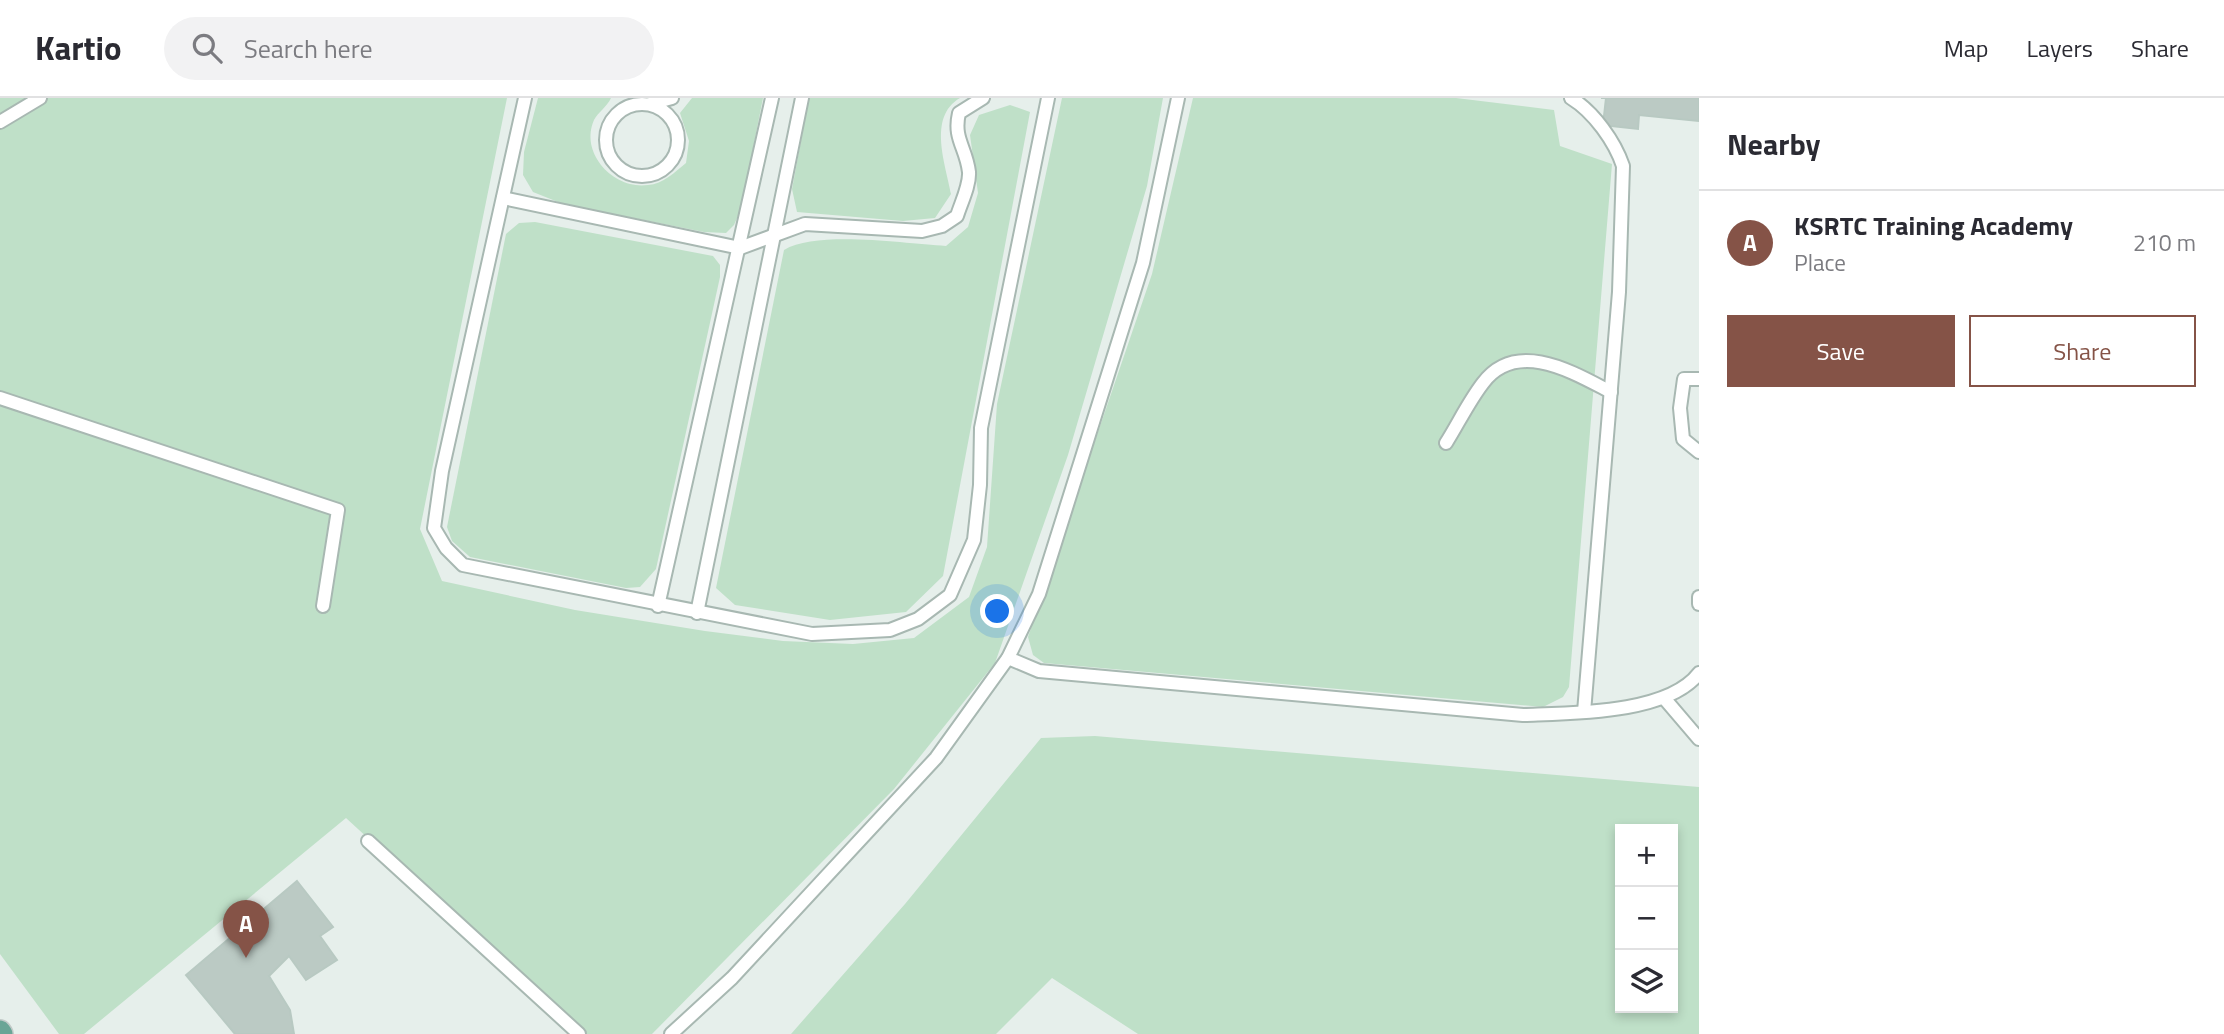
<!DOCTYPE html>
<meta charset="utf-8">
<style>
:root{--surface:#fff;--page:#f2f2f3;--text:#2b2b33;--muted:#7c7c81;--line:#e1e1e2;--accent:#855347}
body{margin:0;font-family:"Titillium Web",sans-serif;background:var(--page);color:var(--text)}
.controls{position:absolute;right:21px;bottom:21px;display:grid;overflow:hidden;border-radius:0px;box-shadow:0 4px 10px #0003}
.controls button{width:63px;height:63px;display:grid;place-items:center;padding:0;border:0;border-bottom:2px solid var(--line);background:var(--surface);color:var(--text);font:35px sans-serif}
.you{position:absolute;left:998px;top:514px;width:24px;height:24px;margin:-18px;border:5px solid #fff;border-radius:50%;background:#1a73e8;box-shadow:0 0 0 10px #1a73e833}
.badge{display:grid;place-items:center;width:46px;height:46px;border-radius:50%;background:var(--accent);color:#fff;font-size:23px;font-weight:700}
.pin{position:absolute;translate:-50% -58px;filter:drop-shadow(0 2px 4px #0008)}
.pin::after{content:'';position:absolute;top:37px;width:24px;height:21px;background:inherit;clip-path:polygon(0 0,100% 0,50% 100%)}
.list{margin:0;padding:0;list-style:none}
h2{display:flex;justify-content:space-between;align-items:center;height:91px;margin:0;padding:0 28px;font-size:30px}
h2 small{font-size:23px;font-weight:400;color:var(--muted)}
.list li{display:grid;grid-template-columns:46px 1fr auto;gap:21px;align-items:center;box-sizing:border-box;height:105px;padding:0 28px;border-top:2px solid var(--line)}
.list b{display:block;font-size:26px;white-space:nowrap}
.list p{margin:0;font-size:23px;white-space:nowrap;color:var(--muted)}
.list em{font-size:23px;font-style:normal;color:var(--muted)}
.actions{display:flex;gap:14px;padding:21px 28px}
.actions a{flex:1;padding:16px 0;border:2px solid var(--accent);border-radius:0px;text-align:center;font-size:24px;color:var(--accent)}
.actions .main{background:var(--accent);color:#fff}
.icon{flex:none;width:38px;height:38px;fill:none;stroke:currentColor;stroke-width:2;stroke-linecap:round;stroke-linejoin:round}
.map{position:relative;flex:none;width:1699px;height:936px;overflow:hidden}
header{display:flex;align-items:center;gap:42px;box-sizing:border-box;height:98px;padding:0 35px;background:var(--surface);border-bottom:2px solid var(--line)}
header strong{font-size:33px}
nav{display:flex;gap:38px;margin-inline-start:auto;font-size:24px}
.search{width:490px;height:63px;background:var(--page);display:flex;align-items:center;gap:18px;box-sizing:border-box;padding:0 24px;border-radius:38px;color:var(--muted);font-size:26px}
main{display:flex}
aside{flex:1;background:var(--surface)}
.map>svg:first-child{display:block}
.green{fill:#bfe0c8;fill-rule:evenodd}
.building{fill:#bbcac4;stroke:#b8c9c2;stroke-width:2}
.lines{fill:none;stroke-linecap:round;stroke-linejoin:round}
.service-casing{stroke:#a8b8b2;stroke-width:16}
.primary-casing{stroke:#c2cac8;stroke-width:24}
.service{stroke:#fff;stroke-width:12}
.primary{stroke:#6aa596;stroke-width:21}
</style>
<header>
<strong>Kartio</strong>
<div class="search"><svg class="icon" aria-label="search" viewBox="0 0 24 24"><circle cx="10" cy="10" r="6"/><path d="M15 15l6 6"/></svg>Search here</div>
<nav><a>Map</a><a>Layers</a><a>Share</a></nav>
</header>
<main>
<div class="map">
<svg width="1699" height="936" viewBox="0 0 1699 936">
<rect width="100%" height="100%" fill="#e6efeb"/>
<g class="green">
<polygon points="0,0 507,0 420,431 442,483 575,512 705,533 783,543 853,546 914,540 969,499 987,449 997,306 1062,0 1163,0 1147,88 1068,357 995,565 894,691 652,936 586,936 541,899 346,720 84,936 59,936 0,856"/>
<path d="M538,0h73c-4,9 -13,14 -17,22 -15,34 21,70 54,65 15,-1 27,-13 38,-22l3,-22 -9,-28 12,-15h71l-22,111 -7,16 -8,8 -22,-1 -141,-28 -30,-12 -10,-17 1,-23z"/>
<path d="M809,0h151c-33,19 -14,67 -9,96l-16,24 -32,3 -106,-9 -5,-23z"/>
<polygon points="1193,0 1456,0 1554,12 1560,48 1612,66 1569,589 1563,599 1543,609 1044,565 1033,557 1028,539 1152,176"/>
<path d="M1010,7l20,7 -87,464 -37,36 -76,8 -95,-15 -19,-17 68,-338c34,-20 121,-6 162,-4l22,-19 10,-34 -8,-58 9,-20z"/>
<polygon points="535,124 713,158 720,167 720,179 656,471 640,489 626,490 470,459 452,443 447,429 506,136 519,125"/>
<path d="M1095,638l604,51v247h-561l-86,-56 -56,56h-205l114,-130 136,-166zM1620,731h53v179h-53z"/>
</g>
<g class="building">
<polygon points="1601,0 1699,0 1699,23 1639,17 1638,31 1603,27 1606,0"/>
<polygon points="297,783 333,829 320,838 337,862 306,882 289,858 269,878 290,912 294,936 235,936 186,877"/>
</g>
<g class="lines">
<g class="service-casing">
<g id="service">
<polyline points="525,0 442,373 434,430 446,450 463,467 812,536 890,532 918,521 950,497 974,442 980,387 981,330 1048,0"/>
<path d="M1571,0c23,14 44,44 52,68l-4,126 -35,420"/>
<polyline points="650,6 672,0"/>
<circle cx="642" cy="42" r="36"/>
<polyline points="0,24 40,0"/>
<path d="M503,100l237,50 65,-24 117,7 20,-5 15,-10c4,-13 13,-31 12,-44 -3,-25 -16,-33 -10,-59l24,-15"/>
<polyline points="1699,281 1684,281 1680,310 1683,341 1699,354"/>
<polyline points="0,300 338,412 323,508"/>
<path d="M1446,345c12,-19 23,-42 37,-60 34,-45 91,-10 128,9"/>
<polyline points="1699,499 1699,506"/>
<polyline points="658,508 772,0"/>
<polyline points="697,515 802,0"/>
<path d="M1008,560l31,13 484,44c48,-2 145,-1 176,-42"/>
<polyline points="1664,600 1699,641"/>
<polyline points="368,743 579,936"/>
<polyline points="671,936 732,880 936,660 1008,560 1039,496 1143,165 1178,0"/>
</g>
</g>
<g class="primary-casing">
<polyline id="primary" points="0,933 2,936"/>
</g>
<use href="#service" class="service"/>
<use href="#primary" class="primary"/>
</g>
</svg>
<div class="controls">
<button>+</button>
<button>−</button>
<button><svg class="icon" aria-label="layers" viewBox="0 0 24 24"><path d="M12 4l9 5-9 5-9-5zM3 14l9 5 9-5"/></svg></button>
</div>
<div class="you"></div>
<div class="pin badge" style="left:246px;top:860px">A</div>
</div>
<aside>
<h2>Nearby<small></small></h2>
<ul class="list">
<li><span class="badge">A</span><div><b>KSRTC Training Academy</b><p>Place</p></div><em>210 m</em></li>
</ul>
<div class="actions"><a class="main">Save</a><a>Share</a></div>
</aside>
</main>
